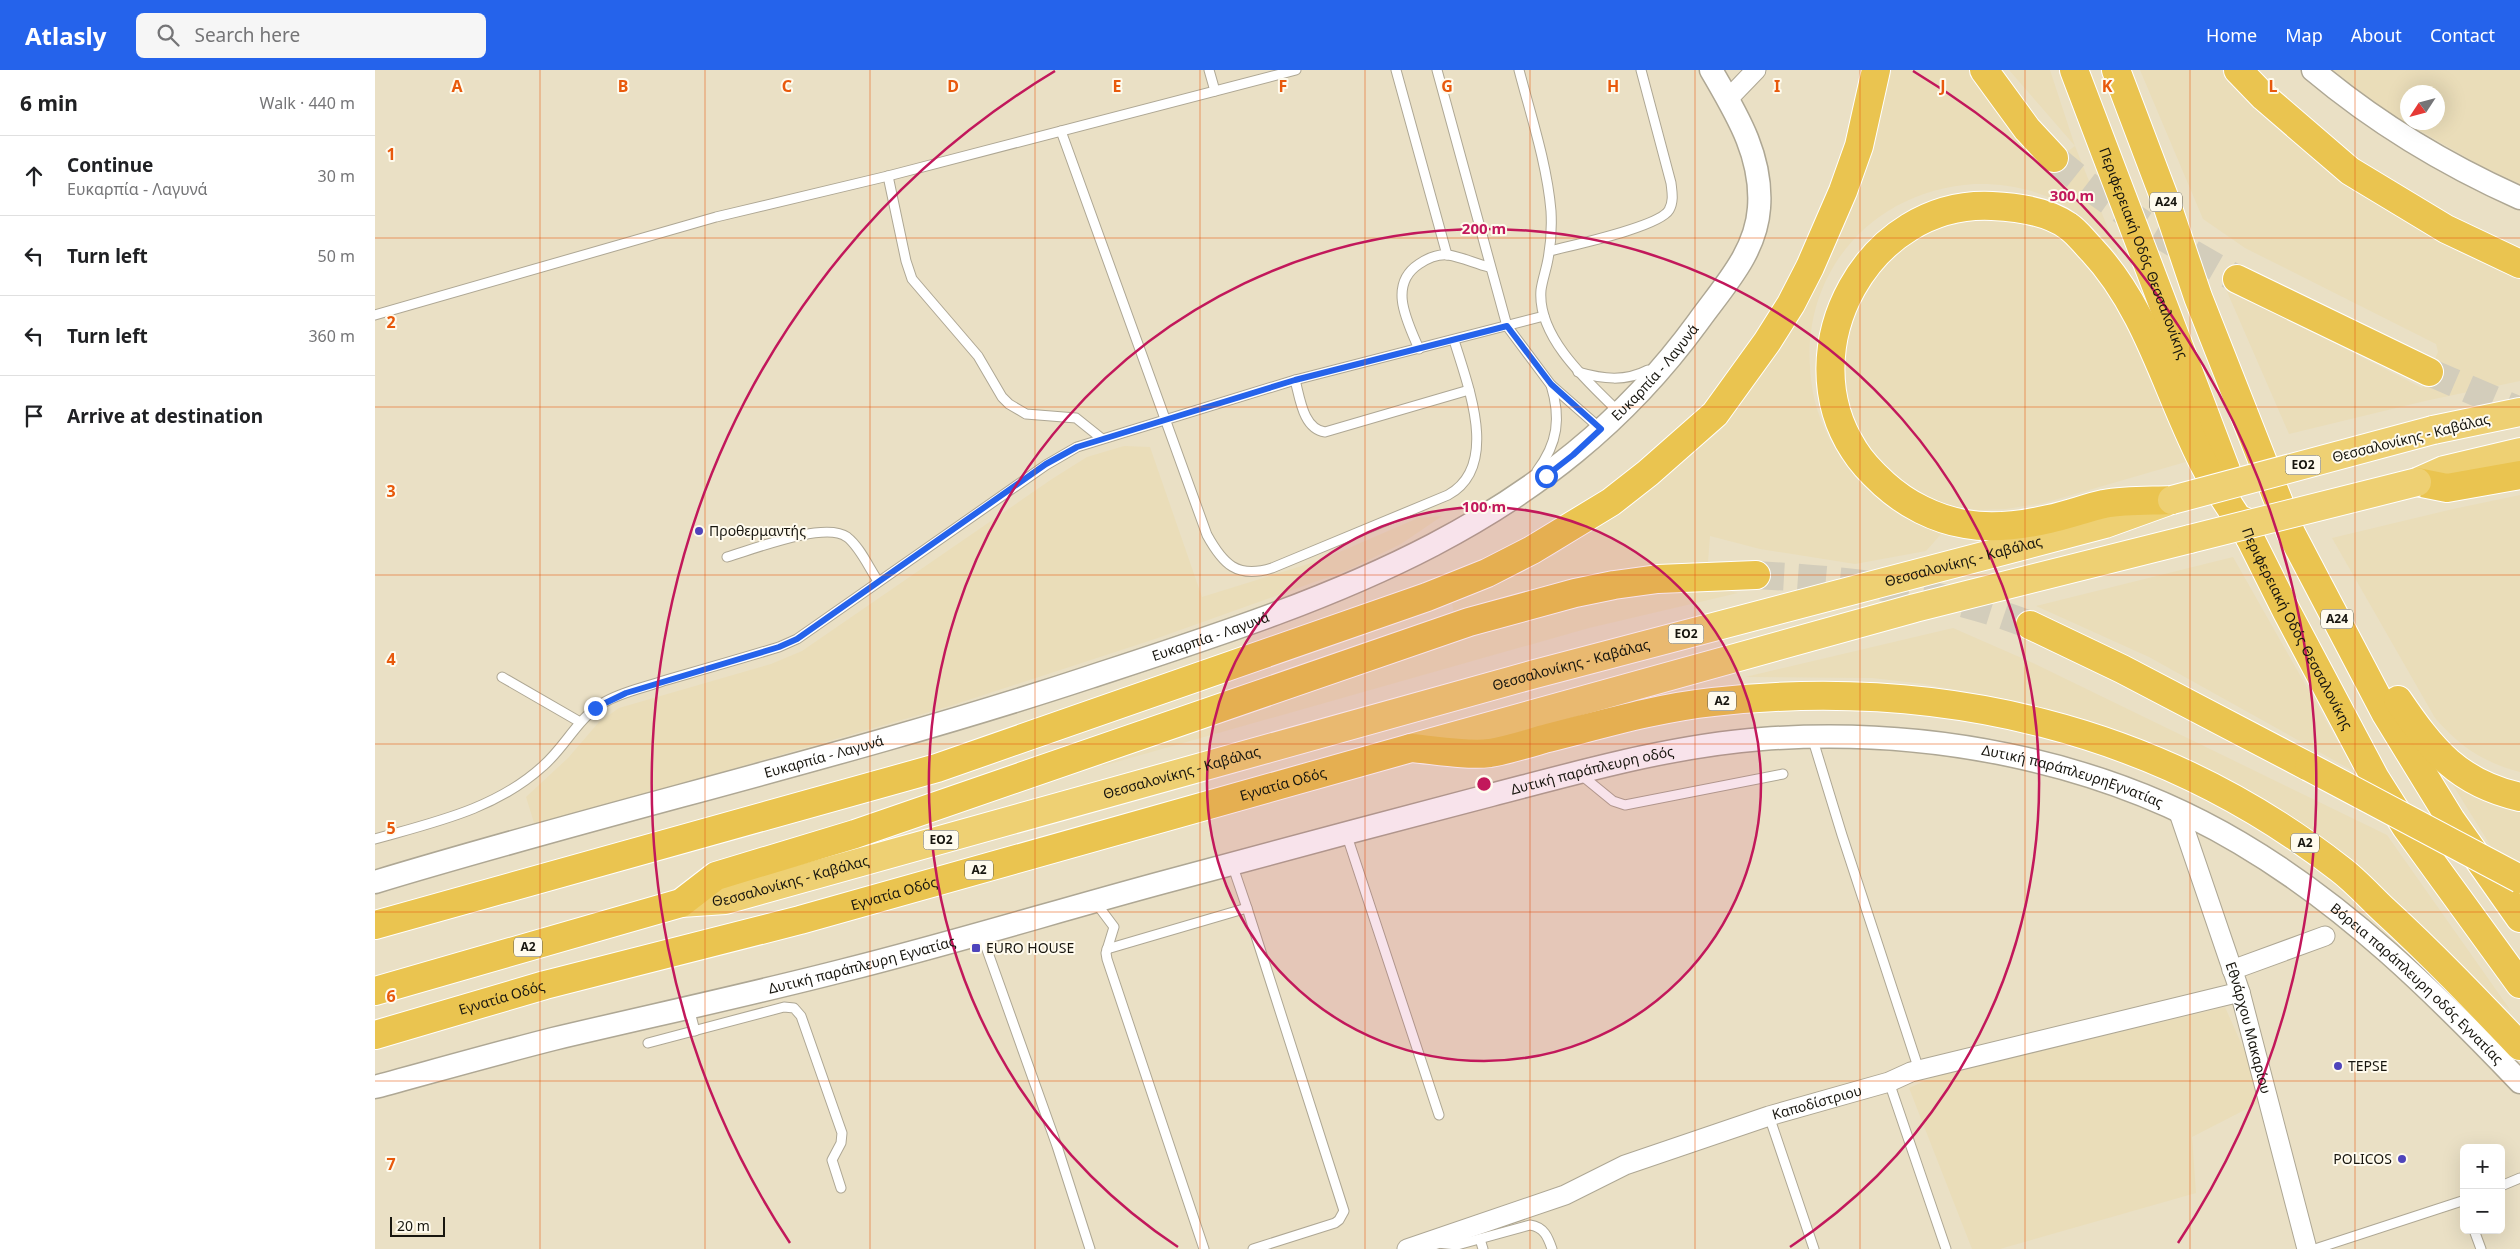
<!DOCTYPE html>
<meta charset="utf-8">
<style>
:root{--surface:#fff;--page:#f6f6f6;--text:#202124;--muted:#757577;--line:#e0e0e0;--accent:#2563eb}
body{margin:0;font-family:"Noto Sans",sans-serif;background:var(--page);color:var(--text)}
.controls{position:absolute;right:15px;bottom:15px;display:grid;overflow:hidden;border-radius:8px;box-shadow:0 5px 20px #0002}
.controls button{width:45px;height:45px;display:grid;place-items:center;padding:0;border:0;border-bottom:1px solid var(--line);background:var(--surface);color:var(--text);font:25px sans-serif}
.compass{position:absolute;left:2025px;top:15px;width:45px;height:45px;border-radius:50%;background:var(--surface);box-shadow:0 5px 20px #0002;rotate:234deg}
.scale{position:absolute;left:15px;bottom:12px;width:55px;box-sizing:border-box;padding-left:5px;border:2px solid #18160f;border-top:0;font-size:14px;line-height:18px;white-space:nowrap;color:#18160f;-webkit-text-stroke:4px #fffbee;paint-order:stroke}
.stop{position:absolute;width:15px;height:15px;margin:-11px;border:4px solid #2563eb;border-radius:50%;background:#fff}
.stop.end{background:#2563eb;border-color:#fff;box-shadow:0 1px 5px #0008}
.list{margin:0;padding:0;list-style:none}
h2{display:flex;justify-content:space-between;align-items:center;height:65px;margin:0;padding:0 20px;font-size:21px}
h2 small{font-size:16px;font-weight:400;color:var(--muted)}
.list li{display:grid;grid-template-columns:32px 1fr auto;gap:15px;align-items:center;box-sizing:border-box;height:80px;padding:0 20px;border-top:1px solid var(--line)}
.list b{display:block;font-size:19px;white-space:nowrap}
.list p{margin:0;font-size:16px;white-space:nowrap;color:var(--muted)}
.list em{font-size:16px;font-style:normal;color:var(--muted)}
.icon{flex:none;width:28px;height:28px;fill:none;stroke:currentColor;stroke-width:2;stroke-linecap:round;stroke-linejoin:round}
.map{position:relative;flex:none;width:2145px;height:1179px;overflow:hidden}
header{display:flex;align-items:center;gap:30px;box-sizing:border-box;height:70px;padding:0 25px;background:var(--accent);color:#fff}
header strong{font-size:24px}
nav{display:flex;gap:28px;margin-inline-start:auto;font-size:18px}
.search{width:350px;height:45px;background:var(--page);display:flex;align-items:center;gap:12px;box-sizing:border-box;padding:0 18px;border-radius:8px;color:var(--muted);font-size:19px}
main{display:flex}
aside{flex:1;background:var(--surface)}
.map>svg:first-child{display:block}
.built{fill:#eae0c5;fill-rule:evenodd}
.green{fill:#eaddb9;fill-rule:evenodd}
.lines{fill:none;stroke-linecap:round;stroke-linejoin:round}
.motorway-tunnel{stroke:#d3cdbb;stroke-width:28;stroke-dasharray:28 14;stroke-linecap:butt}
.service-casing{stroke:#aea794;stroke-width:11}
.minor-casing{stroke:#aea794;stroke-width:21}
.tertiary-casing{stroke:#aea794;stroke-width:25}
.trunk-casing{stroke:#fff;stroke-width:30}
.motorway-casing{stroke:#fff;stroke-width:30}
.service{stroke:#fff;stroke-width:9}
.minor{stroke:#fff;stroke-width:19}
.tertiary{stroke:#fff;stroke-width:22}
.trunk{stroke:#eed073;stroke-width:28}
.motorway{stroke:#eac450;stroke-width:28}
.trunk-bridge-casing{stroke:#fff;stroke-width:30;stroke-linecap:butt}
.motorway-bridge-casing{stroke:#fff;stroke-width:30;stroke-linecap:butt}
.trunk-bridge{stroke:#eed073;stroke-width:28}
.motorway-bridge{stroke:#eac450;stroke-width:28}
.route{stroke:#2563eb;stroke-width:6}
.grid{fill:none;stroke:#e8590c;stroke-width:1;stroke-opacity:0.55}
.ring{fill:none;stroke:#c2185b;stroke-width:2.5}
.poi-dot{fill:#4f44bb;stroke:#fffbee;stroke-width:2}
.labels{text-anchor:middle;stroke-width:4;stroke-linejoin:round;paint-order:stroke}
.shield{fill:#fffbee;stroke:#5d5b52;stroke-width:1}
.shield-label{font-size:12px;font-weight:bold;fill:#18160f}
.street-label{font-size:14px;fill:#18160f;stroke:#fffbee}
.poi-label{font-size:14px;fill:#18160f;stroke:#fffbee;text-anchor:start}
.grid-label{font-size:16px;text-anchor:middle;font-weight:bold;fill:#e8590c;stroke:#fffbee;stroke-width:4;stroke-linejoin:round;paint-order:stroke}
.centre{fill:#c2185b;stroke:#fffbee;stroke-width:2.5}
.ring-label{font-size:15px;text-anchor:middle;font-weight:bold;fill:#c2185b;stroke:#fffbee;stroke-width:4;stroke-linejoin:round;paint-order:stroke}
</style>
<header>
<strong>Atlasly</strong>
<div class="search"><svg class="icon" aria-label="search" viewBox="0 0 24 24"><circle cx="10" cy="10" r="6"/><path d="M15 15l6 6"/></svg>Search here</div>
<nav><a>Home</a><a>Map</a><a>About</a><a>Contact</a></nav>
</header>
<main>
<aside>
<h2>6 min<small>Walk · 440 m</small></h2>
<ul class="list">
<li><svg class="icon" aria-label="ahead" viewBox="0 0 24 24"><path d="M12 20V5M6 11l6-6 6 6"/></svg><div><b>Continue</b><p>Ευκαρπία - Λαγυνά</p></div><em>30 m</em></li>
<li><svg class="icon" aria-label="left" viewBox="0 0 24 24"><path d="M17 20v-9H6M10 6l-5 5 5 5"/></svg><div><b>Turn left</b></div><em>50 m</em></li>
<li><svg class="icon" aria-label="left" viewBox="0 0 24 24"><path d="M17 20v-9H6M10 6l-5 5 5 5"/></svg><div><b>Turn left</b></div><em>360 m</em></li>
<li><svg class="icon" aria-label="arrive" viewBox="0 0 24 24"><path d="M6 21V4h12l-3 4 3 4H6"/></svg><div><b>Arrive at destination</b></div></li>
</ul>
</aside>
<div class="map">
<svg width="2145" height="1179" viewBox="0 0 2145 1179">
<rect width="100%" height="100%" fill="#f4edd9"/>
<path class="built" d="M0,0h2145v1179h-2145zM2032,22h30v30h-30zM2089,1078h37v82h-37z"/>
<g class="green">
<path d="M1515,0h84l74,95 27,-19 -66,-76h41l25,76 44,110c-17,-19 -35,-40 -58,-53 -26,-14 -57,-20 -87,-19 -99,6 -171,85 -164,184 2,35 13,66 35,93 7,9 21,16 30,23 23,16 45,32 68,48l-17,19 -71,13 -95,-15 -50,-13 -2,26 -91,8 -163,43 -2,-11 103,-47 72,-49 94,-76 66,-93 57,-121 45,-136z"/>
<polygon points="1765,0 1846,0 1855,10 2145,198 2145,311 2050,331 1914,364 1850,217 2047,318 2063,282 2061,274 1870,178 1828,149"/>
<path d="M1958,0h187v114l-39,-18 -95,-55zM2032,22h30v30h-30z"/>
<polygon points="1630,146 1679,161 1718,196 1754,256 1814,391 1669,433 1631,439 1603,440 1574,436 1554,428 1535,419 1504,395 1473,347 1465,284 1493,206 1556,156"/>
<polygon points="749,376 775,377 827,527 946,490 1043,448 1067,446 1026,474 973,500 780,569 575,636 160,756 151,727 193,688 224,652 244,638 396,594 427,581 677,409 712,387"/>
<path d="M2145,425v277c-38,-10 -59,-25 -85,-54l-103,-180 121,-29z"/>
<polygon points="1858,487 1980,702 1774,587 1661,536"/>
<polygon points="1323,514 1363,523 1214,558 727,696 726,692 800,669 852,648 962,613 1031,585 1198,534"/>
<polygon points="1578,558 1658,593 2012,765 2136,941 2087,903 2019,837 1737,660 1631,629 1549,614 1497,608 1370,607"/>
<polygon points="2071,704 2145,737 2145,795 2117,778"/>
<polygon points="1850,937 1891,1029 1817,1067 1821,1123 1625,1179 1597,1179 1534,1018 1561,1006"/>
</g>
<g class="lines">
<g class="motorway-tunnel">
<path d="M1679,88c56,49 118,85 183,121"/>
<polyline points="2054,302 2145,341"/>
<path d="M1381,505c96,5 184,15 274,50"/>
</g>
<g class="service-casing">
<g id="service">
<polyline points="834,0 840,21"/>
<polyline points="1021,0 1072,185"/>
<polyline points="1062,0 1132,256 1176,315 1226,359"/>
<path d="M1144,0c12,46 28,94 32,141 1,19 0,35 -4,53 -2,9 -5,18 -6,26 -4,47 47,92 78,122"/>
<path d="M686,61l146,404c16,29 30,44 65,33l176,-73c53,-29 19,-111 6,-155"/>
<polyline points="513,106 531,191 537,209 603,286 627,327 634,334 651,344 701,348 726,368"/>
<path d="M1175,181c23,-6 109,-24 119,-41 5,-9 3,-18 2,-27l-30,-113"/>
<polyline points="0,245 341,147 513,106 921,0"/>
<path d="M1044,279c-11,-26 -32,-64 0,-85 9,-6 18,-10 29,-9 14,2 28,9 41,12"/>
<path d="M1203,302c25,7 47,10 70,-2"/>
<path d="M920,310c5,18 8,49 30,52l144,-42"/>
<path d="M1162,401c21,-28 24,-53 14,-86"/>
<path d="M352,487c27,-8 98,-36 120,-20 13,10 22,31 31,44"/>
<polyline points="127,607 205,652"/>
<polyline points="1437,667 1467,765 1544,1000"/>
<polyline points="1205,704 1238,731 1250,735 1408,704"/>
<polyline points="971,763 1064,1045"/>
<path d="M0,769c60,-17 121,-30 168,-73 22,-19 34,-47 60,-63 18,-11 40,-15 60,-22 38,-11 77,-22 116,-34l18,-8 249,-174 31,-18 218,-67 249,-64"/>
<polyline points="857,794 872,838"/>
<polyline points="721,833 739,857 731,883 732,889 829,1179"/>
<polyline points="606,863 682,1076 715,1179"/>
<polyline points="732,879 872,838 969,1141 964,1150 960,1153 878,1179"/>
<polyline points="314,938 320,961"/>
<polyline points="273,973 409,937 419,938 426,946 467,1063 466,1073 457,1090 466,1118"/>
<polyline points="1514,1012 1571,1179"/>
<polyline points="1394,1046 1439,1179"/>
<polyline points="2126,1116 2145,1108"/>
<polyline points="2099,1160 2106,1179"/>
<polyline points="1105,1169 1108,1179"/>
<path d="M1062,1173l20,2 73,-20c14,2 18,12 22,24"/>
<polyline points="1940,1179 2087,1131"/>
</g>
</g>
<g class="minor-casing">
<g id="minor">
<polyline points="1353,29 1381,0"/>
<path id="s1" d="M1803,740l62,182 67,257"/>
<polyline points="1857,900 1950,866"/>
<path id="s2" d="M1032,1179l158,-54 60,-30 144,-49 120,-34 22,-10 329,-80"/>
</g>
</g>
<g class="tertiary-casing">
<g id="tertiary">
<path d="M1938,0c62,52 133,95 207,128"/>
<path id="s3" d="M0,812c237,-72 479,-127 715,-205 234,-77 455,-145 608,-355 25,-35 58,-69 61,-114 4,-52 -23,-95 -48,-138"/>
<path id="s4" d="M0,1017c59,-16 119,-33 178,-48 97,-23 195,-44 292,-69 108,-27 215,-60 323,-89 108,-29 215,-58 323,-86 89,-23 179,-49 271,-56 162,-12 337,20 478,104 107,63 195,150 280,239"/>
</g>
</g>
<g class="trunk-casing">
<g id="trunk">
<polyline points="2058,360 2145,342"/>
<polyline points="2042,412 2069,400 2145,382"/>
<polyline points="1036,678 1540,538 1815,469"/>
<path id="s5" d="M306,833l44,-3 810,-226 570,-150 61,-22"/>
</g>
</g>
<g class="motorway-casing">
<g id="motorway">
<polyline points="1609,0 1652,59 1679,88"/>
<path id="s6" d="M1699,0l155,408"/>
<polyline points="1741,0 1791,132 1823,227 1916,463 2011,644 2076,750 2145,848"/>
<polyline points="1863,0 1889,27 1975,101 2071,159 2145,194"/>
<polyline points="1862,209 2054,302"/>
<polyline points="2042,412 2072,418 2145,405"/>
<path d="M1797,430c-22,1 -46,0 -68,4 -18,4 -36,11 -55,15 -26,6 -58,10 -84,5 -30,-5 -59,-20 -81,-40 -11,-10 -22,-21 -30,-34 -66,-102 15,-250 138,-244 24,1 55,5 76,20 9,6 16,16 24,24 58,62 76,147 115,220 13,23 29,45 43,68"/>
<path id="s7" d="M1869,451l6,17 37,74 88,166 31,49 114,157"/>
<polyline points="1655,555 1747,599 1934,697"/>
<path d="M2023,630c34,50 60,83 122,97"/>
<polyline points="0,855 562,698 1052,527 1112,503 1157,480 1236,432 1273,403 1340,344 1392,272 1416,234 1435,197 1468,121 1484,76 1501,0"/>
<polyline points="0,921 306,833 341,806 480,764 1094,552 1200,523 1239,515 1283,509 1381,505"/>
<path id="s8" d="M0,965l170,-50 255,-65 611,-172c23,2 56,8 79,5 18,-3 37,-9 54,-14 56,-14 112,-31 169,-37 227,-25 446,26 627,167 16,12 30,28 45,42 47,43 91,89 135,135"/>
</g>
</g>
<use href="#service" class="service"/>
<use href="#minor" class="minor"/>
<use href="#tertiary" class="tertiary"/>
<use href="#trunk" class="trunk"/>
<use href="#motorway" class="motorway"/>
<g class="trunk-bridge-casing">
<g id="trunk-bridge">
<polyline points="1797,430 2058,360"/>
<polyline points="1815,469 2042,412"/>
</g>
</g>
<g class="motorway-bridge-casing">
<polyline id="motorway-bridge" points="1934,697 2145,809"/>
</g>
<use href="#trunk-bridge" class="trunk-bridge"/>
<use href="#motorway-bridge" class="motorway-bridge"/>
</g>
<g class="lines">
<polyline class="route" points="220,638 251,623 404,577 422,569 671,394 702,377 920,310 1132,256 1176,314 1226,359 1198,385 1171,406"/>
</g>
<path class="grid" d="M165,0v1179M330,0v1179M495,0v1179M660,0v1179M825,0v1179M990,0v1179M1155,0v1179M1320,0v1179M1485,0v1179M1650,0v1179M1815,0v1179M1980,0v1179M0,168h2145M0,337h2145M0,505h2145M0,674h2145M0,842h2145M0,1011h2145"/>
<circle cx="1109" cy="714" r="277" fill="#c2185b" fill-opacity=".12"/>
<g class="ring">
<circle cx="1109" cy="714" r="277"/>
<path d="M803 1177A555 555 0 1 1 1415 1177"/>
<path d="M415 1173A832 832 0 0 1 680 1M1538 1A832 832 0 0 1 1803 1173"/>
</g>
<g class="poi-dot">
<circle cx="324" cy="461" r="5"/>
<rect x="596" y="873" width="10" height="10" rx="2.5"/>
<circle cx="1963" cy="996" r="5"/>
<circle cx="2027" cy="1089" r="5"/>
</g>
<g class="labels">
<g class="shield">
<rect x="1775" y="122.5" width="32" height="19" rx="4"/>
<rect x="1910.5" y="385.5" width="35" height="19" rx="4"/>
<rect x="1946" y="539.5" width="32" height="19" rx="4"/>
<rect x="1293.5" y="554.5" width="35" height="19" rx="4"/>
<rect x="1333" y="621.5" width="28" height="19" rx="4"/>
<rect x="548.5" y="760.5" width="35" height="19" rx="4"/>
<rect x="1916" y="763.5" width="28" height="19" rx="4"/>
<rect x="590" y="790.5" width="28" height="19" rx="4"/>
<rect x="139" y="867.5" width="28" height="19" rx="4"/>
</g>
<g class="shield-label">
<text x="1791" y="136">Α24</text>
<text x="1928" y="399">ΕΟ2</text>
<text x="1962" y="553">Α24</text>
<text x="1311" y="568">ΕΟ2</text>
<text x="1347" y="635">Α2</text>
<text x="566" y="774">ΕΟ2</text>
<text x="1930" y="777">Α2</text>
<text x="604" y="804">Α2</text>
<text x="153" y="881">Α2</text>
</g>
<g class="street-label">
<text dy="5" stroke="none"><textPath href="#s6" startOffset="196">Περιφερειακή Οδός Θεσσαλονίκης</textPath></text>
<text dy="5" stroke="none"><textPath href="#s3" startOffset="1395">Ευκαρπία - Λαγυνά</textPath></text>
<text transform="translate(2036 368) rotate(-14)" y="5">Θεσσαλονίκης - Καβάλας</text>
<text dy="5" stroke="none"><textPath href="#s5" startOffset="1328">Θεσσαλονίκης - Καβάλας</textPath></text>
<text dy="5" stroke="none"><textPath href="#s7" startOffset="120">Περιφερειακή Οδός Θεσσαλονίκης</textPath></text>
<text dy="5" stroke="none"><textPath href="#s3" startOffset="871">Ευκαρπία - Λαγυνά</textPath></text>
<text dy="5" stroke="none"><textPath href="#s5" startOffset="922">Θεσσαλονίκης - Καβάλας</textPath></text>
<text dy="5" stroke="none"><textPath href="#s3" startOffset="466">Ευκαρπία - Λαγυνά</textPath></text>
<text dy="5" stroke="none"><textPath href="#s4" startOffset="1258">Δυτική παράπλευρη οδός</textPath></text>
<text dy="5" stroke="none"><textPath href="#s5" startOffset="518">Θεσσαλονίκης - Καβάλας</textPath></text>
<text dy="5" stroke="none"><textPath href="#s4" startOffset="1746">Δυτική παράπλευρηΕγνατίας</textPath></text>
<text dy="5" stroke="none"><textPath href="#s8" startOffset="942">Εγνατία Οδός</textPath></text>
<text dy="5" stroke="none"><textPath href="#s5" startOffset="112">Θεσσαλονίκης - Καβάλας</textPath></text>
<text dy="5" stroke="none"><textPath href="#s8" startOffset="538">Εγνατία Οδός</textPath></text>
<text dy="5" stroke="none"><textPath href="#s4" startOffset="502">Δυτική παράπλευρη Εγνατίας</textPath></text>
<text dy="5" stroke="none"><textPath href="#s4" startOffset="2154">Βόρεια παράπλευρη οδός Εγνατίας</textPath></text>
<text dy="5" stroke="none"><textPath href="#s8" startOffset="132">Εγνατία Οδός</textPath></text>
<text dy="5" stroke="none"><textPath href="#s1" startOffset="229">Εθνάρχου Μακαρίου</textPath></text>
<text dy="5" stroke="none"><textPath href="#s2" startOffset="436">Καποδίστριου</textPath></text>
</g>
<g class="poi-label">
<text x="334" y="466">Προθερμαντής</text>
<text x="611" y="883">EURO HOUSE</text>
<text x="1973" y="1001">TEPSE</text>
<text x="2017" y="1094" text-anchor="end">POLICOS</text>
</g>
</g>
<g class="grid-label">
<text x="82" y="22">A</text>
<text x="248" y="22">B</text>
<text x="412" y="22">C</text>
<text x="578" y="22">D</text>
<text x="742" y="22">E</text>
<text x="908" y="22">F</text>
<text x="1072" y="22">G</text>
<text x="1238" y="22">H</text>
<text x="1402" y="22">I</text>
<text x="1568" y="22">J</text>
<text x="1732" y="22">K</text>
<text x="1898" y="22">L</text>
<text x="16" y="90">1</text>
<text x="16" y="258">2</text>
<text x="16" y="427">3</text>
<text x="16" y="595">4</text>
<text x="16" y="764">5</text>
<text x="16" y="932">6</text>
<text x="16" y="1100">7</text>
</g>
<circle cx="1109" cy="714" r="8" class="centre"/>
<g class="ring-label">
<text x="1697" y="131">300 m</text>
<text x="1109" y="164">200 m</text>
<text x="1109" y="442">100 m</text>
</g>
</svg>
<div class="controls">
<button>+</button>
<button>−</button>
</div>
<svg class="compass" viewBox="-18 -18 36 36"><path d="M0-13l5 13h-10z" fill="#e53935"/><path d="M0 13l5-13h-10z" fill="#757577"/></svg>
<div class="scale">20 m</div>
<div class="stop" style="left:1171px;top:406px"></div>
<div class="stop end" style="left:220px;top:638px"></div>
</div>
</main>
